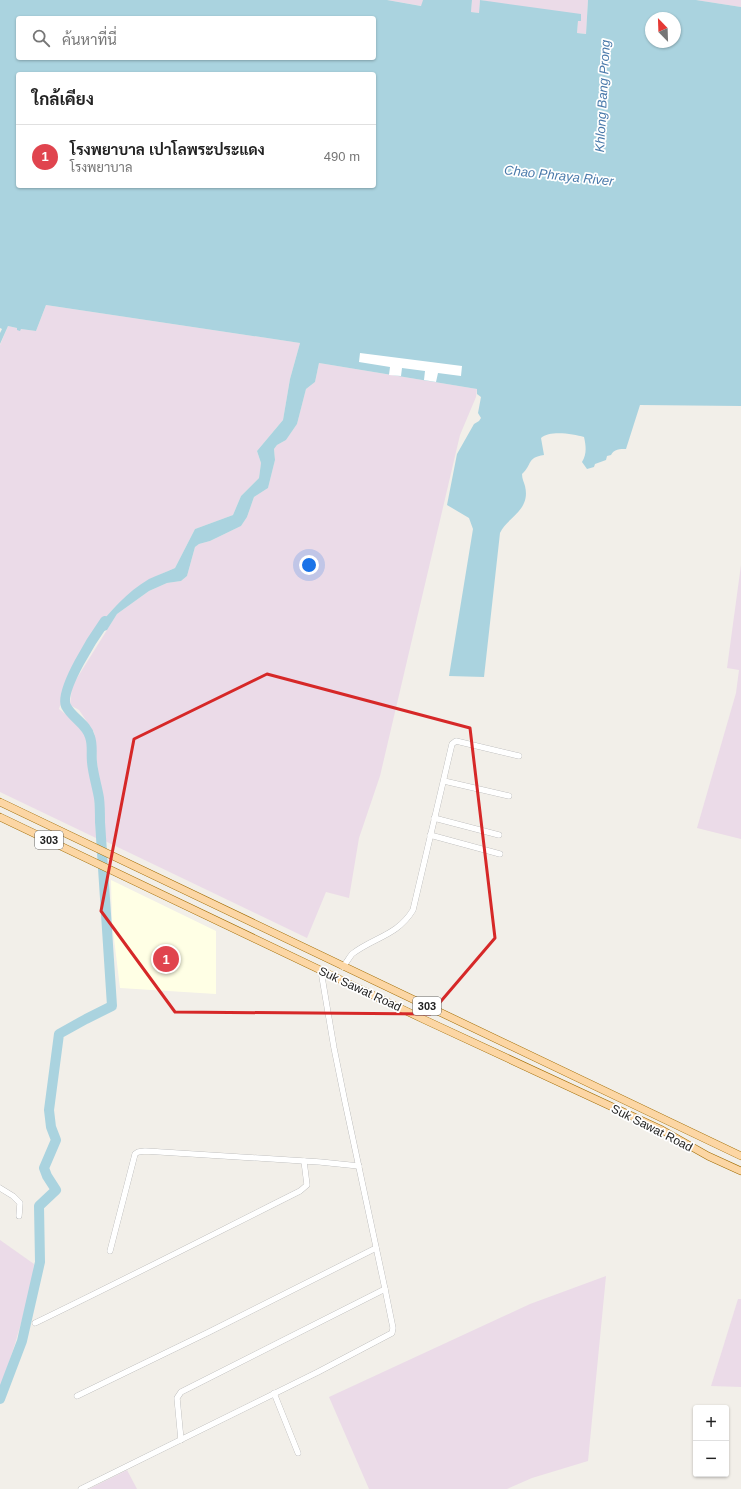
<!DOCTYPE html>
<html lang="th">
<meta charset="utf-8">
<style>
:root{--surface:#fff;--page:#f2f2f2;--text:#222;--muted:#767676;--line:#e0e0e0;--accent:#d40000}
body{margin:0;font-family:Helvetica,Sarabun,sans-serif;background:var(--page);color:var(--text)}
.controls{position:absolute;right:12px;bottom:12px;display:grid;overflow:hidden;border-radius:4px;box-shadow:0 1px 3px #0004}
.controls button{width:36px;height:36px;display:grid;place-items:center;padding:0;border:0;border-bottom:1px solid var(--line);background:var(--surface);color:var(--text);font:20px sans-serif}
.compass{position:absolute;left:645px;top:12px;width:36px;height:36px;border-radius:50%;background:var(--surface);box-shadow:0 1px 3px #0004;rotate:337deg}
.you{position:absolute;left:309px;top:565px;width:14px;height:14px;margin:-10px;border:3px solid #fff;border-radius:50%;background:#1a73e8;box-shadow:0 0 0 6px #1a73e833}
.badge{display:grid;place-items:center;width:26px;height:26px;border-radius:50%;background:var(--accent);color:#fff;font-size:13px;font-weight:700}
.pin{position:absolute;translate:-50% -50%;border:2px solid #fff;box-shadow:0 1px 4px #0006}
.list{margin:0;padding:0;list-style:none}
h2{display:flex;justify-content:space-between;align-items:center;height:52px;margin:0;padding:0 16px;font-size:17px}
h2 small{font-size:13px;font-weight:400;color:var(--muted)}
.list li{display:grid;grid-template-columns:26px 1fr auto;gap:12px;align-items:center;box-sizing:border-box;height:64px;padding:0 16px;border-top:1px solid var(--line)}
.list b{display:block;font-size:15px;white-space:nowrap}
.list p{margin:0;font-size:13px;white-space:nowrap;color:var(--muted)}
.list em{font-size:13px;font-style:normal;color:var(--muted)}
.icon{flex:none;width:22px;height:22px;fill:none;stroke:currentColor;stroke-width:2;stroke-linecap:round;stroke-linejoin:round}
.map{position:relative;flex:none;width:741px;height:1489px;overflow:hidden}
.search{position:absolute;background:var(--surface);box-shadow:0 1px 3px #0004;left:16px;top:16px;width:360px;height:44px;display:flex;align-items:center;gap:10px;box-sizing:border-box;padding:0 14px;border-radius:4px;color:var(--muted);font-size:15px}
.panel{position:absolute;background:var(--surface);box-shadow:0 1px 3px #0004;left:16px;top:72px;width:360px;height:116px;border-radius:4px}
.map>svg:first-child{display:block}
.industrial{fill:#ebdbe8}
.education{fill:#ffffe5}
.water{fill:#aad3df;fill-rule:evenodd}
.pier{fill:#fff}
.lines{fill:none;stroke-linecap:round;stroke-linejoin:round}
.river{stroke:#aad3df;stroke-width:10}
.minor-casing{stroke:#a9a9a9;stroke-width:6}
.major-casing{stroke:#a06b00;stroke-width:8}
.minor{stroke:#fff;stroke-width:5.5}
.major{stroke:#fcd6a4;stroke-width:7}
.marked{fill:none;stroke:#d62828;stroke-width:3;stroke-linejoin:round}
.labels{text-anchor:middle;stroke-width:3.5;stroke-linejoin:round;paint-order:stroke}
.shield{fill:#fff;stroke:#646464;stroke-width:1}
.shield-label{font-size:11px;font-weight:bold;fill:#222}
.street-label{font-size:12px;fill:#222;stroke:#fff}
.water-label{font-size:13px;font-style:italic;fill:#4a7aab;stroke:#fff}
</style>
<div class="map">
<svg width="741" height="1489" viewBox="0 0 741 1489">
<rect width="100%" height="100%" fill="#f2efe9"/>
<g class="industrial">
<polygon points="387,0 423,0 422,6"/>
<polygon points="472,0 588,0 586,34 577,33 578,20 480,0 479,13 471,12"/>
<polygon points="696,0 741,0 741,7"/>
<polygon points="46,305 300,343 290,379 283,420 257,451 261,463 259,478 241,496 233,515 195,529 175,568 150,579 134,590 113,609 95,631 73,665 59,709 92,735 96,838 0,792 0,345 8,326 17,328 17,330 21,329 36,331"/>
<polygon points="319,363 477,389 476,397 460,435 380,776 359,838 349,898 326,892 307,938 105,841 94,732 79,710 70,705 72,686 117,614 149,591 167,583 181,581 187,576 195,547 199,544 210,541 241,526 247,517 254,497 268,488 275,460 274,449 277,445 286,440 297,424 306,389 315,382"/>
<polygon points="741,565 741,839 697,828 736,693 739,670 727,668"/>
<polygon points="0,1240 34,1264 32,1285 15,1344 0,1389"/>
<polygon points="606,1276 588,1461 532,1478 507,1489 369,1489 329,1397 530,1304"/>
<polygon points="738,1299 741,1299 741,1387 711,1386"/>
<polygon points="127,1470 137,1489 89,1489"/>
</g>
<polygon class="education" points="111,880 216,931 216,994 120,988 112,922"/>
<path class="water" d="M0,0h387l34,6 2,-6h49l-1,12 8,1 1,-13 101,14v7h-3l-1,12 9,1 2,-34h108l45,7v399l-101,-1 -14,44c-6,0 -12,0 -15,6l-4,1 -1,4 -11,4 -1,3 -7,2 -5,-7c5,-8 4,-16 2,-25 -11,-3 -34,-7 -43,1l3,17c-18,3 -11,9 -22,19 0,5 2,8 3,12 6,25 -18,31 -25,47l-16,144 -35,-1 24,-147 -4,-11 -22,-13 10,-51 17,-30 5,-3 2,-3 -3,-5 3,-16 -4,-3v-5l-158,-26 -4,19 -9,7 -9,35 -11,16 -9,5 -3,4 1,11 -7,28 -14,9 -7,20 -6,9 -31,15 -11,3 -4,3 -8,29 -6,5 -14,2 -18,8 -32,23 -10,16 -9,3 -3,-2c15,-20 32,-39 54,-52 8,-4 18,-7 26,-11l20,-39 38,-14 8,-19 18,-18 2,-15 -4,-12 26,-31 7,-41 10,-36 -254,-38 -10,26 -15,-2 -1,2 -3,-1v-2l-9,-2 -8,18v-11l2,-4 -2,-1zM18,18h356v40h-356zM651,18h24v24h-24zM18,74h356v112h-356z"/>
<polygon class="pier" points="360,353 462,366 461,376 438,373 436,382 424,380 425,371 402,368 401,376 389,375 390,367 359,362"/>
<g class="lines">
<path class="river" d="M0,1399l22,-58 18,-79 -1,-56 17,-16 -9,-14 -3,-8 12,-28 -5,-13 -2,-17 10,-76 27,-15 26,-13 -12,-184c0,-7 0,-16 -1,-24 -2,-12 -6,-24 -7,-36 -1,-8 1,-17 -2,-25 -3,-13 -18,-19 -24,-31 -7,-16 29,-71 39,-85"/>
<g class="minor-casing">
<g id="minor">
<polyline points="444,781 509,796"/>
<polyline points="434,818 499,835"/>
<polyline points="430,835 500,854"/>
<path d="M343,967c3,-4 6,-9 9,-13 22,-17 45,-18 61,-44l39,-166 4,-3 63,15"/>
<polyline points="0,1188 13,1196 20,1203 19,1216"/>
<polyline points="110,1251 134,1158 135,1154 138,1152 145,1151 320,1162 359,1166"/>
<path d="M35,1323c89,-43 177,-88 265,-132l7,-6 -3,-24"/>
<polyline points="274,1393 298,1453"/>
<polyline points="77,1396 209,1332 376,1248"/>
<polyline points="181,1440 177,1398 181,1392 385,1289"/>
<polyline points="81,1489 318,1372 392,1333 393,1328 385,1289 345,1102 334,1048 321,971"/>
</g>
</g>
<g class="major-casing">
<g id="major">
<polyline points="0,802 741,1156"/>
<polyline points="0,817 425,1020 662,1130 708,1156 741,1171"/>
</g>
</g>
<use href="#minor" class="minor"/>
<use href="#major" class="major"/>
</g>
<path class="marked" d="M267,674l203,54 25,210 -65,76 -255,-2 -74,-101 33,-172z"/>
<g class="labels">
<g class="shield">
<rect x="35" y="831" width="28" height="18" rx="3"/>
<rect x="413" y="997" width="28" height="18" rx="3"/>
</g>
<g class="shield-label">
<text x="49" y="844">303</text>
<text x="427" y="1010">303</text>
</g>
<g class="street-label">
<text transform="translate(360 989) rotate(25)" y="4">Suk Sawat Road</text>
<text transform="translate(652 1128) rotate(27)" y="4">Suk Sawat Road</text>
</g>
<g class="water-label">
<text transform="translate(602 96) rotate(-87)" y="5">Khlong Bang Prong</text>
<text transform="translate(559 175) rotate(6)" y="5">Chao Phraya River</text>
</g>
</g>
</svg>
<div class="controls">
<button>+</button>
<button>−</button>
</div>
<svg class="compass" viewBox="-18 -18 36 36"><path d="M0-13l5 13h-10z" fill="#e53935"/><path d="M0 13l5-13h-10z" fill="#767676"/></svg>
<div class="you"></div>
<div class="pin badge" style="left:166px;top:959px;background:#e0444e">1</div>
<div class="search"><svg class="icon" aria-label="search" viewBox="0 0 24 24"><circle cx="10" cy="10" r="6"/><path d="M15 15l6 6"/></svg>ค้นหาที่นี่</div>
<section class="panel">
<h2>ใกล้เคียง<small></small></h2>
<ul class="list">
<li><span class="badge" style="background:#e0444e">1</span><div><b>โรงพยาบาล เปาโลพระประแดง</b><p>โรงพยาบาล</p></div><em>490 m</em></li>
</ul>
</section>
</div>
